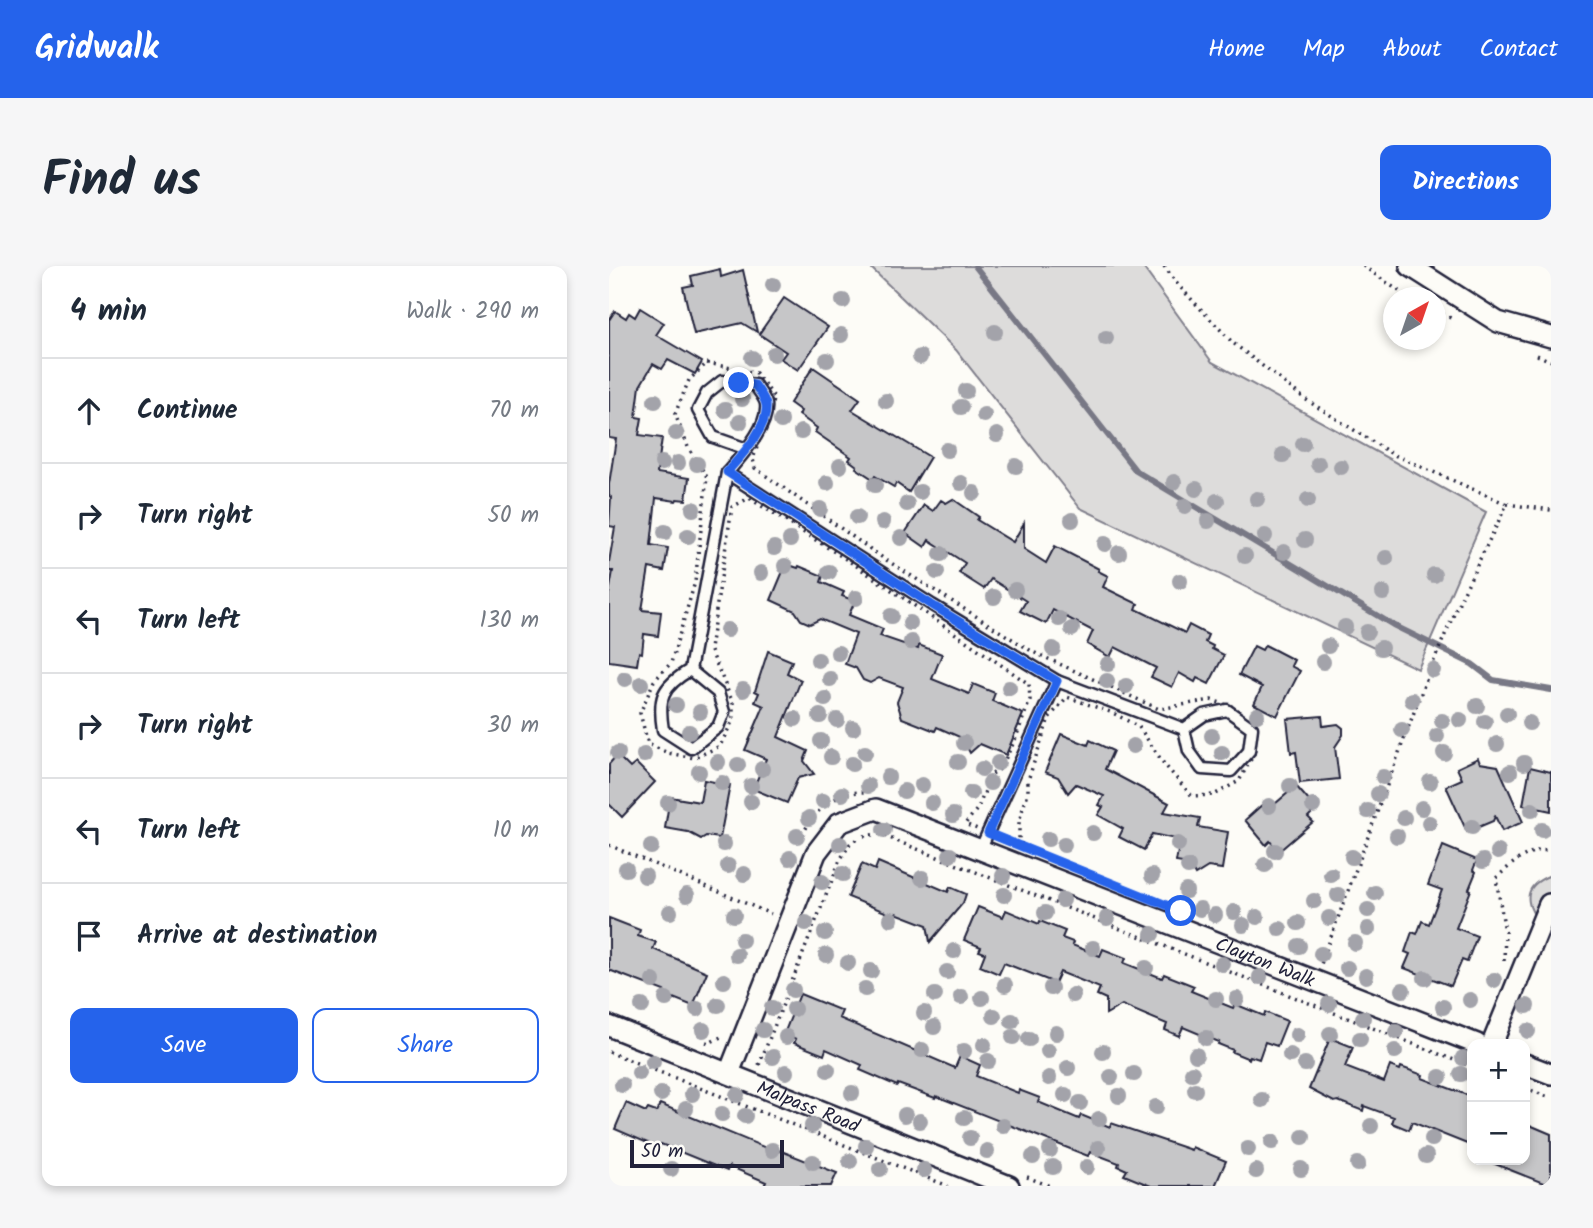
<!DOCTYPE html>
<meta charset="utf-8">
<style>
:root{--surface:#fff;--page:#f6f6f7;--text:#1f2937;--muted:#747a83;--line:#e0e1e3;--accent:#2563eb}
body{margin:0;font-family:Kalam,sans-serif;background:var(--page);color:var(--text)}
.controls{position:absolute;right:21px;bottom:21px;display:grid;overflow:hidden;border-radius:14px;box-shadow:0 4px 10px #0003}
.controls button{width:63px;height:63px;display:grid;place-items:center;padding:0;border:0;border-bottom:2px solid var(--line);background:var(--surface);color:var(--text);font:35px sans-serif}
.compass{position:absolute;left:774px;top:21px;width:63px;height:63px;border-radius:50%;background:var(--surface);box-shadow:0 4px 10px #0003;rotate:40deg}
.scale{position:absolute;left:21px;bottom:18px;width:154px;box-sizing:border-box;padding-left:7px;border:4px solid #22223b;border-top:0;font-size:19px;line-height:24px;white-space:nowrap;color:#22223b;-webkit-text-stroke:5px #fdfcf7;paint-order:stroke}
.stop{position:absolute;width:21px;height:21px;margin:-16px;border:5px solid #2563eb;border-radius:50%;background:#fff}
.stop.end{background:#2563eb;border-color:#fff;box-shadow:0 2px 7px #0008}
.list{margin:0;padding:0;list-style:none}
h2{display:flex;justify-content:space-between;align-items:center;height:91px;margin:0;padding:0 28px;font-size:30px}
h2 small{font-size:23px;font-weight:400;color:var(--muted)}
.list li{display:grid;grid-template-columns:46px 1fr auto;gap:21px;align-items:center;box-sizing:border-box;height:105px;padding:0 28px;border-top:2px solid var(--line)}
.list b{display:block;font-size:26px;white-space:nowrap}
.list em{font-size:23px;font-style:normal;color:var(--muted)}
.actions{display:flex;gap:14px;padding:21px 28px}
.actions a{flex:1;padding:16px 0;border:2px solid var(--accent);border-radius:14px;text-align:center;font-size:24px;color:var(--accent)}
.actions .main{background:var(--accent);color:#fff}
.icon{flex:none;width:38px;height:38px;fill:none;stroke:currentColor;stroke-width:2;stroke-linecap:round;stroke-linejoin:round}
.map{position:relative;flex:none;width:942px;height:920px;overflow:hidden;border-radius:14px}
header{display:flex;align-items:center;gap:42px;box-sizing:border-box;height:98px;padding:0 35px;background:var(--accent);color:#fff}
header strong{font-size:33px}
nav{display:flex;gap:38px;margin-inline-start:auto;font-size:24px}
.intro{display:flex;align-items:center;justify-content:space-between;box-sizing:border-box;height:168px;padding:0 42px}
h1{margin:0;font-size:49px}
.button{padding:18px 32px;border-radius:14px;background:var(--accent);color:#fff;font-size:24px;font-weight:700}
main{display:flex;gap:42px;padding:0 42px}
aside{flex:1;background:var(--surface);border-radius:14px;box-shadow:0 4px 10px #0003}
.map>svg:first-child{display:block}
.green{fill:#dddcdb;stroke:#807f8b;stroke-width:2}
.lines{fill:none;stroke-linecap:round;stroke-linejoin:round}
.stream{stroke:#787885;stroke-width:6}
.building{fill:#c6c6c8;stroke:#22223b;stroke-width:2}
.lane-casing{stroke:#22223b;stroke-width:15}
.street-casing{stroke:#22223b;stroke-width:24}
.path{stroke:#22223b;stroke-width:3.5;stroke-dasharray:2 5;stroke-linecap:butt}
.lane{stroke:#fdfcf7;stroke-width:10}
.street{stroke:#fdfcf7;stroke-width:19}
.tree{fill:#a3a3aa}
.route{stroke:#2563eb;stroke-width:9}
.labels{text-anchor:middle;stroke-width:7;stroke-linejoin:round;paint-order:stroke}
.street-label{font-size:19px;fill:#22223b;stroke:#fdfcf7}
</style>
<header>
<strong>Gridwalk</strong>
<nav><a>Home</a><a>Map</a><a>About</a><a>Contact</a></nav>
</header>
<div class="intro"><h1>Find us</h1><a class="button">Directions</a></div>
<main>
<aside>
<h2>4 min<small>Walk · 290 m</small></h2>
<ul class="list">
<li><svg class="icon" aria-label="ahead" viewBox="0 0 24 24"><path d="M12 20V5M6 11l6-6 6 6"/></svg><div><b>Continue</b></div><em>70 m</em></li>
<li><svg class="icon" aria-label="right" viewBox="0 0 24 24"><path d="M7 20v-9h11M14 6l5 5-5 5"/></svg><div><b>Turn right</b></div><em>50 m</em></li>
<li><svg class="icon" aria-label="left" viewBox="0 0 24 24"><path d="M17 20v-9H6M10 6l-5 5 5 5"/></svg><div><b>Turn left</b></div><em>130 m</em></li>
<li><svg class="icon" aria-label="right" viewBox="0 0 24 24"><path d="M7 20v-9h11M14 6l5 5-5 5"/></svg><div><b>Turn right</b></div><em>30 m</em></li>
<li><svg class="icon" aria-label="left" viewBox="0 0 24 24"><path d="M17 20v-9H6M10 6l-5 5 5 5"/></svg><div><b>Turn left</b></div><em>10 m</em></li>
<li><svg class="icon" aria-label="arrive" viewBox="0 0 24 24"><path d="M6 21V4h12l-3 4 3 4H6"/></svg><div><b>Arrive at destination</b></div></li>
</ul>
<div class="actions"><a class="main">Save</a><a>Share</a></div>
</aside>
<div class="map">
<svg width="942" height="920" viewBox="0 0 942 920">
<rect width="100%" height="100%" fill="#fdfcf7"/>
<filter id="ink" filterUnits="userSpaceOnUse"><feTurbulence type="fractalNoise" baseFrequency=".0143" numOctaves="2"/><feDisplacementMap in="SourceGraphic" scale="14" xChannelSelector="R" yChannelSelector="G"/><feConvolveMatrix kernelMatrix="1 2 1 2 8 2 1 2 1" color-interpolation-filters="sRGB"/></filter>
<g filter="url(#ink)">
<g class="green">
<polygon points="260,0 533,0 603,96 877,246 809,403 471,242 347,84"/>
<path d="M942,609v48l-14,-4c-15,-21 -10,-35 14,-44z"/>
</g>
<g class="lines">
<polyline class="stream" points="366,0 527,205 784,359 863,398 884,414 942,424"/>
</g>
<g class="building">
<polygon points="111,3 112,11 134,4 148,66 133,57 85,68 74,21 84,19 82,10"/>
<polygon points="175,32 219,61 189,104 172,93 177,86 150,68"/>
<polygon points="31,42 55,57 47,69 93,96 86,108 59,94 53,103 44,98 31,120 27,151 33,152 30,169 53,172 48,207 80,212 77,234 68,233 67,235 47,232 42,279 59,282 55,305 40,302 33,344 52,346 49,370 35,368 33,387 30,386 28,399 0,395 0,328 4,305 0,305 0,296 6,261 0,260 2,231 0,230 0,218 7,173 0,172 0,54 6,45 17,52 20,47 26,51"/>
<polygon points="204,101 251,133 243,144 321,191 300,226 287,217 285,221 266,210 264,213 247,202 248,200 240,194 242,191 206,166 208,162 190,149 192,145 181,137"/>
<polygon points="344,233 370,251 368,254 404,276 415,257 415,283 437,297 446,280 490,303 489,305 499,310 494,321 529,338 527,343 576,367 580,359 599,369 596,376 604,380 603,383 615,389 600,418 588,412 586,416 570,407 563,421 542,411 547,402 506,381 501,391 478,378 484,365 444,344 437,358 411,345 417,335 382,313 375,323 350,307 356,297 320,274 316,281 296,267 315,239 324,245 332,234 337,237"/>
<polygon points="177,298 189,302 190,300 214,310 212,316 235,326 233,330 246,335 240,349 274,363 271,370 309,383 310,379 333,388 323,413 360,428 364,418 386,427 383,435 414,448 397,489 371,478 361,487 353,472 328,461 326,465 293,452 288,436 294,421 270,412 261,417 254,414 247,402 236,398 247,368 211,353 201,358 192,354 186,345 162,334"/>
<polygon points="656,379 685,394 682,400 691,405 668,450 645,438 653,421 630,409 645,380 653,384"/>
<polygon points="159,385 183,395 178,407 192,414 169,471 199,485 195,495 205,508 189,512 178,537 144,523 157,493 136,484 155,440 146,436 150,427 146,425"/>
<polygon points="713,450 714,460 729,458 734,462 734,469 726,481 730,513 691,517 687,486 682,487 678,453"/>
<polygon points="452,468 479,479 481,474 504,485 496,503 560,537 555,546 591,552 589,561 619,566 613,603 599,601 586,609 580,598 567,596 571,574 543,568 535,584 510,571 514,563 489,549 494,541 490,539 495,530 467,518 459,527 449,511 436,506"/>
<polygon points="8,489 21,502 27,497 46,516 13,551 0,538 0,498"/>
<polygon points="869,492 871,497 889,500 914,556 893,565 886,550 884,555 858,566 837,520 853,513 848,502"/>
<polygon points="921,501 942,506 942,545 914,539"/>
<polygon points="95,514 121,519 111,572 97,570 92,573 79,566 56,562 61,531 91,536"/>
<polygon points="687,520 707,543 699,551 704,556 669,586 661,575 657,579 636,554 655,537 660,543"/>
<polygon points="834,580 868,594 864,604 867,606 860,623 862,624 847,662 868,670 858,696 853,694 842,720 795,702 801,688 796,686 803,666 808,668 813,655 820,658 833,624 819,619"/>
<polygon points="269,596 339,626 341,621 357,628 354,637 321,676 318,659 287,647 286,650 239,631 253,598 266,604"/>
<polygon points="369,641 394,651 397,644 430,658 431,655 456,665 453,672 464,676 463,679 491,690 494,683 517,692 515,697 553,712 555,708 585,720 582,725 624,742 626,738 655,750 656,746 678,755 668,780 656,776 650,793 641,790 640,793 623,786 624,784 609,778 610,776 574,761 570,770 556,764 558,758 513,739 497,748 497,733 488,729 491,722 451,706 446,717 395,697 390,708 371,700 376,687 370,685 372,681 355,674"/>
<polygon points="0,652 31,664 29,670 47,676 44,683 98,706 84,740 54,728 55,725 0,704"/>
<polygon points="191,728 233,745 230,752 346,802 351,790 371,799 367,810 409,827 410,824 431,832 429,836 470,853 472,849 501,861 502,857 582,884 583,881 617,895 606,920 542,920 515,909 518,904 509,900 510,897 481,886 479,890 327,830 326,832 289,818 288,820 251,804 253,799 217,783 215,789 185,777 187,773 175,768"/>
<polygon points="721,772 744,781 736,801 775,816 781,800 791,804 792,801 814,809 813,812 863,831 863,880 803,856 800,864 783,857 785,851 755,840 754,845 729,835 725,836 700,823"/>
<polygon points="17,837 37,846 39,843 47,846 51,838 169,887 170,884 228,907 222,920 155,920 157,916 120,900 118,905 52,878 50,882 6,863"/>
<polygon points="916,857 942,868 942,920 876,894 916,894"/>
</g>
<g class="lines">
<g class="lane-casing">
<g id="lane">
<path d="M118,207c13,-16 42,-46 39,-69 -1,-6 -8,-14 -11,-19l-33,-4 -15,12 -9,17 15,27 34,12"/>
<path d="M81,404c-29,17 -32,29 -27,60l28,18 27,-21 6,-15 -6,-19 -28,-23 37,-197 205,132 125,76 -77,169"/>
<polyline points="448,415 575,463 595,449 618,444 643,462 640,485 622,505 593,503 580,485 575,463"/>
</g>
</g>
<g class="street-casing">
<g id="street">
<polyline points="801,0 889,56 942,71"/>
<path id="s1" d="M0,760l400,160"/>
<polyline points="883,778 940,638"/>
<polyline points="916,798 942,808"/>
<path id="s2" d="M120,807l87,-220 23,-30 37,-14 601,235"/>
</g>
</g>
<g class="path">
<polyline points="555,0 569,19 624,77 696,133 783,188 898,238 851,334 818,411 712,698"/>
<polyline points="754,0 800,32"/>
<polyline points="827,45 844,53"/>
<polyline points="928,89 942,95"/>
<polygon points="98,97 147,107 165,131 144,193 146,202 274,292 424,386 550,443 602,434 625,441 643,461 645,488 630,515 605,529 583,530 555,498 530,461 504,447 458,431 440,452 419,514 419,527 410,555 410,573 414,582 356,558 369,542 383,508 391,503 406,474 421,434 420,418 246,299 140,232 123,241 101,383 124,437 124,454 111,480 85,492 59,487 39,478 31,447 45,415 62,397 86,316 98,211 79,181 66,148 80,114"/>
<polyline points="898,238 942,244"/>
<path d="M194,569c9,-24 34,-44 61,-43"/>
<polyline points="255,570 270,568 863,801"/>
<polyline points="0,579 162,648"/>
<path d="M895,695l1,-29 -9,-54c16,-14 32,-31 55,-27"/>
<polyline points="97,776 100,777 112,771"/>
<polyline points="0,786 339,920"/>
<polyline points="150,799 231,594 241,578 248,573"/>
<polyline points="916,822 942,832"/>
<polyline points="418,911 441,920"/>
</g>
<use href="#lane" class="lane"/>
<use href="#street" class="street"/>
</g>
<g class="tree">
<circle cx="164" cy="19" r="8"/>
<circle cx="234" cy="35" r="8"/>
<circle cx="386" cy="66" r="8"/>
<circle cx="232" cy="69" r="8"/>
<circle cx="497" cy="72" r="8"/>
<circle cx="165" cy="88" r="8"/>
<circle cx="311" cy="91" r="8"/>
<circle cx="143" cy="92" r="8"/>
<circle cx="218" cy="94" r="8"/>
<circle cx="357" cy="125" r="8"/>
<circle cx="133" cy="133" r="8"/>
<circle cx="46" cy="135" r="8"/>
<circle cx="277" cy="135" r="8"/>
<circle cx="352" cy="141" r="8"/>
<circle cx="116" cy="144" r="8"/>
<circle cx="375" cy="149" r="8"/>
<circle cx="172" cy="155" r="8"/>
<circle cx="131" cy="156" r="8"/>
<circle cx="192" cy="166" r="8"/>
<circle cx="67" cy="167" r="8"/>
<circle cx="388" cy="169" r="8"/>
<circle cx="694" cy="178" r="8"/>
<circle cx="338" cy="184" r="8"/>
<circle cx="674" cy="189" r="8"/>
<circle cx="53" cy="197" r="8"/>
<circle cx="69" cy="197" r="8"/>
<circle cx="88" cy="198" r="8"/>
<circle cx="709" cy="198" r="8"/>
<circle cx="231" cy="200" r="8"/>
<circle cx="407" cy="200" r="8"/>
<circle cx="732" cy="201" r="8"/>
<circle cx="565" cy="216" r="8"/>
<circle cx="218" cy="217" r="8"/>
<circle cx="352" cy="217" r="8"/>
<circle cx="266" cy="219" r="8"/>
<circle cx="587" cy="223" r="8"/>
<circle cx="311" cy="226" r="8"/>
<circle cx="365" cy="227" r="8"/>
<circle cx="648" cy="233" r="8"/>
<circle cx="699" cy="234" r="8"/>
<circle cx="608" cy="235" r="8"/>
<circle cx="298" cy="238" r="8"/>
<circle cx="576" cy="240" r="8"/>
<circle cx="84" cy="243" r="8"/>
<circle cx="211" cy="243" r="8"/>
<circle cx="248" cy="251" r="8"/>
<circle cx="463" cy="254" r="8"/>
<circle cx="599" cy="255" r="8"/>
<circle cx="274" cy="256" r="8"/>
<circle cx="56" cy="266" r="8"/>
<circle cx="79" cy="270" r="8"/>
<circle cx="656" cy="270" r="8"/>
<circle cx="292" cy="272" r="8"/>
<circle cx="181" cy="274" r="8"/>
<circle cx="696" cy="274" r="8"/>
<circle cx="496" cy="278" r="8"/>
<circle cx="165" cy="282" r="8"/>
<circle cx="675" cy="286" r="8"/>
<circle cx="510" cy="287" r="8"/>
<circle cx="332" cy="288" r="8"/>
<circle cx="636" cy="290" r="8"/>
<circle cx="777" cy="292" r="8"/>
<circle cx="176" cy="300" r="8"/>
<circle cx="220" cy="306" r="8"/>
<circle cx="328" cy="306" r="8"/>
<circle cx="152" cy="307" r="8"/>
<circle cx="825" cy="309" r="8"/>
<circle cx="571" cy="315" r="8"/>
<circle cx="406" cy="324" r="8"/>
<circle cx="774" cy="327" r="8"/>
<circle cx="385" cy="331" r="8"/>
<circle cx="247" cy="332" r="8"/>
<circle cx="282" cy="350" r="8"/>
<circle cx="450" cy="353" r="8"/>
<circle cx="301" cy="357" r="8"/>
<circle cx="736" cy="361" r="8"/>
<circle cx="463" cy="363" r="8"/>
<circle cx="118" cy="364" r="8"/>
<circle cx="758" cy="366" r="8"/>
<circle cx="302" cy="376" r="8"/>
<circle cx="719" cy="380" r="8"/>
<circle cx="772" cy="382" r="8"/>
<circle cx="444" cy="383" r="8"/>
<circle cx="229" cy="387" r="8"/>
<circle cx="209" cy="394" r="8"/>
<circle cx="714" cy="396" r="8"/>
<circle cx="499" cy="398" r="8"/>
<circle cx="824" cy="404" r="8"/>
<circle cx="16" cy="413" r="8"/>
<circle cx="221" cy="413" r="8"/>
<circle cx="498" cy="415" r="8"/>
<circle cx="32" cy="418" r="8"/>
<circle cx="517" cy="420" r="8"/>
<circle cx="400" cy="422" r="8"/>
<circle cx="134" cy="424" r="8"/>
<circle cx="216" cy="433" r="8"/>
<circle cx="803" cy="434" r="8"/>
<circle cx="67" cy="439" r="8"/>
<circle cx="868" cy="440" r="8"/>
<circle cx="91" cy="446" r="8"/>
<circle cx="898" cy="448" r="8"/>
<circle cx="648" cy="449" r="8"/>
<circle cx="211" cy="450" r="8"/>
<circle cx="186" cy="453" r="8"/>
<circle cx="228" cy="454" r="8"/>
<circle cx="851" cy="454" r="8"/>
<circle cx="833" cy="455" r="8"/>
<circle cx="876" cy="456" r="8"/>
<circle cx="920" cy="457" r="8"/>
<circle cx="244" cy="462" r="8"/>
<circle cx="793" cy="464" r="8"/>
<circle cx="80" cy="466" r="8"/>
<circle cx="603" cy="470" r="8"/>
<circle cx="828" cy="470" r="8"/>
<circle cx="212" cy="475" r="8"/>
<circle cx="355" cy="477" r="8"/>
<circle cx="888" cy="478" r="8"/>
<circle cx="524" cy="480" r="8"/>
<circle cx="9" cy="487" r="8"/>
<circle cx="256" cy="487" r="8"/>
<circle cx="613" cy="487" r="8"/>
<circle cx="835" cy="487" r="8"/>
<circle cx="35" cy="489" r="8"/>
<circle cx="222" cy="491" r="8"/>
<circle cx="109" cy="496" r="8"/>
<circle cx="349" cy="496" r="8"/>
<circle cx="389" cy="497" r="8"/>
<circle cx="915" cy="497" r="8"/>
<circle cx="243" cy="498" r="8"/>
<circle cx="129" cy="499" r="8"/>
<circle cx="153" cy="503" r="8"/>
<circle cx="373" cy="503" r="8"/>
<circle cx="90" cy="506" r="8"/>
<circle cx="901" cy="506" r="8"/>
<circle cx="279" cy="511" r="8"/>
<circle cx="774" cy="511" r="8"/>
<circle cx="821" cy="516" r="8"/>
<circle cx="113" cy="517" r="8"/>
<circle cx="381" cy="517" r="8"/>
<circle cx="313" cy="519" r="8"/>
<circle cx="142" cy="520" r="8"/>
<circle cx="259" cy="520" r="8"/>
<circle cx="681" cy="520" r="8"/>
<circle cx="295" cy="525" r="8"/>
<circle cx="362" cy="527" r="8"/>
<circle cx="233" cy="528" r="8"/>
<circle cx="769" cy="528" r="8"/>
<circle cx="214" cy="535" r="8"/>
<circle cx="142" cy="536" r="8"/>
<circle cx="59" cy="537" r="8"/>
<circle cx="323" cy="537" r="8"/>
<circle cx="660" cy="540" r="8"/>
<circle cx="704" cy="540" r="8"/>
<circle cx="813" cy="542" r="8"/>
<circle cx="923" cy="544" r="8"/>
<circle cx="759" cy="545" r="8"/>
<circle cx="344" cy="549" r="8"/>
<circle cx="200" cy="552" r="8"/>
<circle cx="795" cy="552" r="8"/>
<circle cx="820" cy="557" r="8"/>
<circle cx="863" cy="561" r="8"/>
<circle cx="275" cy="564" r="8"/>
<circle cx="933" cy="564" r="8"/>
<circle cx="484" cy="567" r="8"/>
<circle cx="188" cy="570" r="8"/>
<circle cx="788" cy="570" r="8"/>
<circle cx="439" cy="573" r="8"/>
<circle cx="115" cy="578" r="8"/>
<circle cx="231" cy="578" r="8"/>
<circle cx="569" cy="578" r="8"/>
<circle cx="455" cy="579" r="8"/>
<circle cx="42" cy="581" r="8"/>
<circle cx="666" cy="585" r="8"/>
<circle cx="889" cy="586" r="8"/>
<circle cx="341" cy="589" r="8"/>
<circle cx="743" cy="591" r="8"/>
<circle cx="181" cy="592" r="8"/>
<circle cx="874" cy="595" r="8"/>
<circle cx="656" cy="599" r="8"/>
<circle cx="119" cy="600" r="8"/>
<circle cx="579" cy="601" r="8"/>
<circle cx="17" cy="603" r="8"/>
<circle cx="135" cy="608" r="8"/>
<circle cx="234" cy="608" r="8"/>
<circle cx="722" cy="609" r="8"/>
<circle cx="36" cy="610" r="8"/>
<circle cx="394" cy="610" r="8"/>
<circle cx="543" cy="610" r="8"/>
<circle cx="313" cy="612" r="8"/>
<circle cx="213" cy="616" r="8"/>
<circle cx="577" cy="625" r="8"/>
<circle cx="766" cy="627" r="8"/>
<circle cx="78" cy="629" r="8"/>
<circle cx="395" cy="629" r="8"/>
<circle cx="729" cy="629" r="8"/>
<circle cx="454" cy="634" r="8"/>
<circle cx="705" cy="635" r="8"/>
<circle cx="591" cy="643" r="8"/>
<circle cx="759" cy="644" r="8"/>
<circle cx="61" cy="646" r="8"/>
<circle cx="625" cy="646" r="8"/>
<circle cx="436" cy="647" r="8"/>
<circle cx="125" cy="649" r="8"/>
<circle cx="606" cy="649" r="8"/>
<circle cx="648" cy="651" r="8"/>
<circle cx="498" cy="652" r="8"/>
<circle cx="720" cy="652" r="8"/>
<circle cx="282" cy="653" r="8"/>
<circle cx="197" cy="657" r="8"/>
<circle cx="689" cy="657" r="8"/>
<circle cx="634" cy="659" r="8"/>
<circle cx="671" cy="663" r="8"/>
<circle cx="759" cy="663" r="8"/>
<circle cx="216" cy="667" r="8"/>
<circle cx="543" cy="668" r="8"/>
<circle cx="133" cy="674" r="8"/>
<circle cx="746" cy="677" r="8"/>
<circle cx="690" cy="680" r="8"/>
<circle cx="484" cy="682" r="8"/>
<circle cx="345" cy="685" r="8"/>
<circle cx="712" cy="688" r="8"/>
<circle cx="128" cy="689" r="8"/>
<circle cx="217" cy="689" r="8"/>
<circle cx="239" cy="697" r="8"/>
<circle cx="613" cy="698" r="8"/>
<circle cx="537" cy="702" r="8"/>
<circle cx="738" cy="702" r="8"/>
<circle cx="262" cy="705" r="8"/>
<circle cx="338" cy="706" r="8"/>
<circle cx="757" cy="710" r="8"/>
<circle cx="651" cy="711" r="8"/>
<circle cx="816" cy="712" r="8"/>
<circle cx="885" cy="714" r="8"/>
<circle cx="44" cy="715" r="8"/>
<circle cx="115" cy="715" r="8"/>
<circle cx="396" cy="719" r="8"/>
<circle cx="442" cy="722" r="8"/>
<circle cx="256" cy="723" r="8"/>
<circle cx="184" cy="724" r="8"/>
<circle cx="794" cy="724" r="8"/>
<circle cx="326" cy="729" r="8"/>
<circle cx="464" cy="729" r="8"/>
<circle cx="352" cy="731" r="8"/>
<circle cx="373" cy="732" r="8"/>
<circle cx="57" cy="733" r="8"/>
<circle cx="607" cy="733" r="8"/>
<circle cx="628" cy="733" r="8"/>
<circle cx="861" cy="734" r="8"/>
<circle cx="720" cy="738" r="8"/>
<circle cx="109" cy="739" r="8"/>
<circle cx="33" cy="740" r="8"/>
<circle cx="918" cy="740" r="8"/>
<circle cx="834" cy="741" r="8"/>
<circle cx="163" cy="742" r="8"/>
<circle cx="88" cy="743" r="8"/>
<circle cx="185" cy="743" r="8"/>
<circle cx="315" cy="747" r="8"/>
<circle cx="385" cy="750" r="8"/>
<circle cx="754" cy="752" r="8"/>
<circle cx="403" cy="755" r="8"/>
<circle cx="325" cy="761" r="8"/>
<circle cx="94" cy="764" r="8"/>
<circle cx="154" cy="764" r="8"/>
<circle cx="919" cy="765" r="8"/>
<circle cx="787" cy="766" r="8"/>
<circle cx="447" cy="767" r="8"/>
<circle cx="721" cy="768" r="8"/>
<circle cx="688" cy="769" r="8"/>
<circle cx="177" cy="771" r="8"/>
<circle cx="404" cy="771" r="8"/>
<circle cx="597" cy="772" r="8"/>
<circle cx="420" cy="773" r="8"/>
<circle cx="751" cy="773" r="8"/>
<circle cx="375" cy="779" r="8"/>
<circle cx="313" cy="784" r="8"/>
<circle cx="355" cy="785" r="8"/>
<circle cx="439" cy="785" r="8"/>
<circle cx="786" cy="785" r="8"/>
<circle cx="494" cy="786" r="8"/>
<circle cx="587" cy="789" r="8"/>
<circle cx="681" cy="789" r="8"/>
<circle cx="164" cy="791" r="8"/>
<circle cx="854" cy="792" r="8"/>
<circle cx="379" cy="795" r="8"/>
<circle cx="44" cy="796" r="8"/>
<circle cx="696" cy="798" r="8"/>
<circle cx="459" cy="802" r="8"/>
<circle cx="219" cy="804" r="8"/>
<circle cx="177" cy="806" r="8"/>
<circle cx="30" cy="807" r="8"/>
<circle cx="583" cy="807" r="8"/>
<circle cx="525" cy="808" r="8"/>
<circle cx="852" cy="808" r="8"/>
<circle cx="502" cy="811" r="8"/>
<circle cx="831" cy="811" r="8"/>
<circle cx="440" cy="812" r="8"/>
<circle cx="13" cy="819" r="8"/>
<circle cx="586" cy="824" r="8"/>
<circle cx="243" cy="827" r="8"/>
<circle cx="52" cy="828" r="8"/>
<circle cx="83" cy="828" r="8"/>
<circle cx="128" cy="829" r="8"/>
<circle cx="456" cy="829" r="8"/>
<circle cx="510" cy="830" r="8"/>
<circle cx="653" cy="834" r="8"/>
<circle cx="471" cy="837" r="8"/>
<circle cx="547" cy="841" r="8"/>
<circle cx="77" cy="843" r="8"/>
<circle cx="113" cy="848" r="8"/>
<circle cx="296" cy="849" r="8"/>
<circle cx="136" cy="850" r="8"/>
<circle cx="355" cy="852" r="8"/>
<circle cx="490" cy="853" r="8"/>
<circle cx="311" cy="855" r="8"/>
<circle cx="203" cy="860" r="8"/>
<circle cx="394" cy="860" r="8"/>
<circle cx="762" cy="860" r="8"/>
<circle cx="694" cy="871" r="8"/>
<circle cx="361" cy="872" r="8"/>
<circle cx="823" cy="873" r="8"/>
<circle cx="663" cy="876" r="8"/>
<circle cx="257" cy="880" r="8"/>
<circle cx="489" cy="882" r="8"/>
<circle cx="639" cy="883" r="8"/>
<circle cx="163" cy="884" r="8"/>
<circle cx="441" cy="884" r="8"/>
<circle cx="378" cy="885" r="8"/>
<circle cx="817" cy="890" r="8"/>
<circle cx="424" cy="891" r="8"/>
<circle cx="241" cy="895" r="8"/>
<circle cx="204" cy="896" r="8"/>
<circle cx="749" cy="898" r="8"/>
<circle cx="444" cy="901" r="8"/>
<circle cx="478" cy="901" r="8"/>
<circle cx="62" cy="903" r="8"/>
<circle cx="271" cy="903" r="8"/>
<circle cx="692" cy="903" r="8"/>
<circle cx="315" cy="904" r="8"/>
<circle cx="647" cy="905" r="8"/>
</g>
</g>
<g class="lines" filter="url(#ink)">
<path class="route" d="M130,117l16,2c3,5 10,13 11,20 3,22 -26,52 -39,67l205,133 125,76 -69,152 193,78"/>
</g>
<g class="labels">
<g class="street-label">
<text dy="7" stroke="none"><textPath href="#s2" startOffset="732">Clayton Walk</textPath></text>
<text dy="7" stroke="none"><textPath href="#s1" startOffset="215">Malpass Road</textPath></text>
</g>
</g>
</svg>
<div class="controls">
<button>+</button>
<button>−</button>
</div>
<svg class="compass" viewBox="-18 -18 36 36"><path d="M0-13l5 13h-10z" fill="#e53935"/><path d="M0 13l5-13h-10z" fill="#747a83"/></svg>
<div class="scale">50 m</div>
<div class="stop" style="left:572px;top:645px"></div>
<div class="stop end" style="left:130px;top:117px"></div>
</div>
</main>
